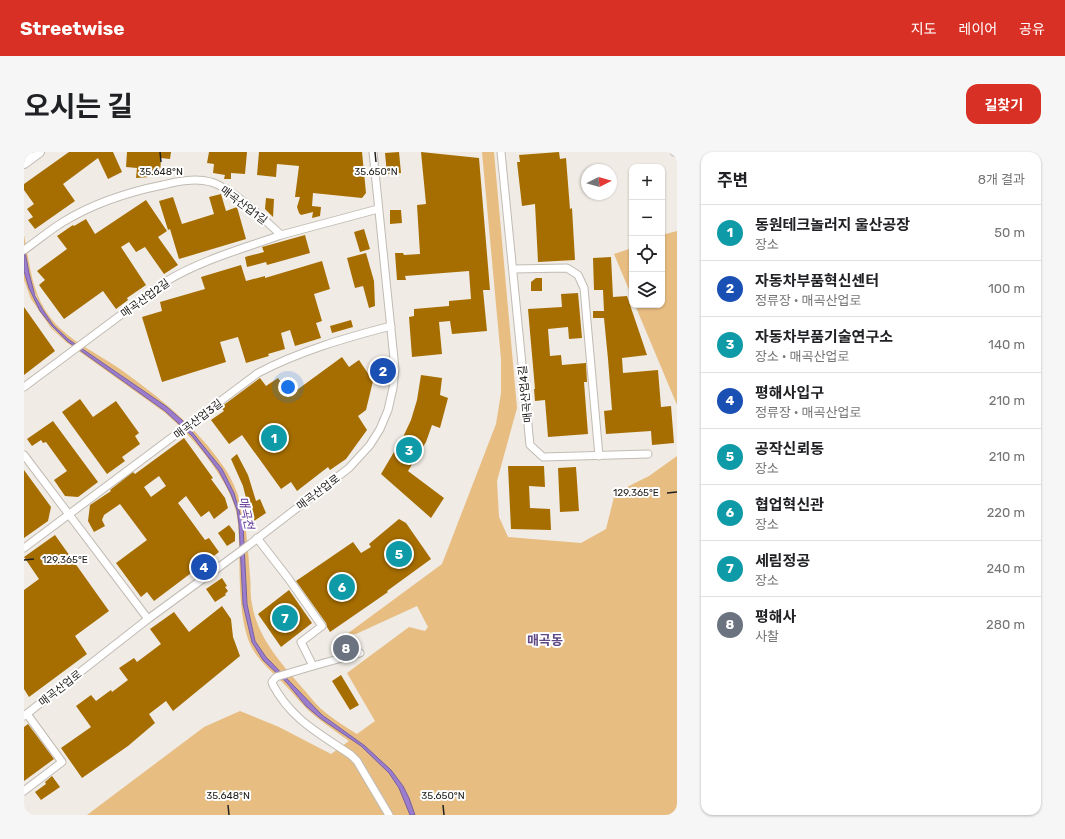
<!DOCTYPE html>
<html lang="ko">
<meta charset="utf-8">
<style>
:root{--surface:#fff;--page:#f6f6f6;--text:#202124;--muted:#757577;--line:#e0e0e0;--accent:#d93025}
body{margin:0;font-family:Rubik,"Noto Sans KR",sans-serif;background:var(--page);color:var(--text)}
.controls{position:absolute;right:12px;top:12px;display:grid;overflow:hidden;border-radius:8px;box-shadow:0 1px 3px #0004}
.controls button{width:36px;height:36px;display:grid;place-items:center;padding:0;border:0;border-bottom:1px solid var(--line);background:var(--surface);color:var(--text);font:20px sans-serif}
.compass{position:absolute;left:557px;top:12px;width:36px;height:36px;border-radius:50%;background:var(--surface);box-shadow:0 1px 3px #0004;rotate:84deg}
.you{position:absolute;left:264px;top:235px;width:14px;height:14px;margin:-10px;border:3px solid #fff;border-radius:50%;background:#1a73e8;box-shadow:0 0 0 6px #1a73e833}
.badge{display:grid;place-items:center;width:26px;height:26px;border-radius:50%;background:var(--accent);color:#fff;font-size:13px;font-weight:700}
.pin{position:absolute;translate:-50% -50%;border:2px solid #fff;box-shadow:0 1px 4px #0006}
.list{margin:0;padding:0;list-style:none}
h2{display:flex;justify-content:space-between;align-items:center;height:52px;margin:0;padding:0 16px;font-size:17px}
h2 small{font-size:13px;font-weight:400;color:var(--muted)}
.list li{display:grid;grid-template-columns:26px 1fr auto;gap:12px;align-items:center;box-sizing:border-box;height:56px;padding:0 16px;border-top:1px solid var(--line)}
.list b{display:block;font-size:15px;white-space:nowrap}
.list p{margin:0;font-size:13px;white-space:nowrap;color:var(--muted)}
.list em{font-size:13px;font-style:normal;color:var(--muted)}
.icon{flex:none;width:22px;height:22px;fill:none;stroke:currentColor;stroke-width:2;stroke-linecap:round;stroke-linejoin:round}
.map{position:relative;flex:none;width:653px;height:663px;overflow:hidden;border-radius:12px}
header{display:flex;align-items:center;gap:24px;box-sizing:border-box;height:56px;padding:0 20px;background:var(--accent);color:#fff}
header strong{font-size:19px}
nav{display:flex;gap:22px;margin-inline-start:auto;font-size:14px}
.intro{display:flex;align-items:center;justify-content:space-between;box-sizing:border-box;height:96px;padding:0 24px}
h1{margin:0;font-size:28px}
.button{padding:10px 18px;border-radius:12px;background:var(--accent);color:#fff;font-size:14px;font-weight:700}
main{display:flex;gap:24px;padding:0 24px}
aside{flex:1;background:var(--surface);border-radius:12px;box-shadow:0 1px 3px #0004}
.map>svg:first-child{display:block}
.green{fill:#e7bd82}
.water{fill:#9b7ccf;stroke:#77609a}
.building{fill:#a66e00;fill-rule:evenodd}
.lines{fill:none;stroke-linecap:round;stroke-linejoin:round}
.minor-casing{stroke:#c0bbb4;stroke-width:9}
.highway-casing{stroke:#c0bbb4;stroke-width:12}
.minor{stroke:#fff;stroke-width:7}
.highway{stroke:#fff;stroke-width:10}
.ticks{fill:none;stroke:#22201e;stroke-width:1.5}
.labels{text-anchor:middle;stroke-width:4;stroke-linejoin:round;paint-order:stroke}
.street-label{font-size:11px;fill:#22201e;stroke:#fff}
.water-label{font-size:12px;font-style:italic;fill:#5e3395;stroke:#fff}
.quarter-label{font-size:13px;font-weight:bold;fill:#5f4885;stroke:#fff}
.ticks-label{font-size:10px;text-anchor:middle;fill:#22201e;stroke:#fff;stroke-width:4;stroke-linejoin:round;paint-order:stroke}
</style>
<header>
<strong>Streetwise</strong>
<nav><a>지도</a><a>레이어</a><a>공유</a></nav>
</header>
<div class="intro"><h1>오시는 길</h1><a class="button">길찾기</a></div>
<main>
<div class="map">
<svg width="653" height="663" viewBox="0 0 653 663">
<rect width="100%" height="100%" fill="#f0ebe4"/>
<g class="green">
<path d="M458,0h12l23,256 -20,73 2,36 9,20 73,6 25,-14 9,-36 34,-17 28,-20v359h-590l117,-88 36,-16 39,16 52,27 18,-13c-15,-11 -31,-21 -44,-34 -7,-7 -13,-15 -20,-22 -12,-13 -28,-25 -35,-41 -12,-29 -10,-71 -11,-102 0,-11 -1,-21 -3,-31 -9,-35 -45,-76 -72,-99l-98,-70 -15,-14 -20,-29 -7,-19v-9l5,17 23,39 15,14 98,70 27,25 27,35 12,23 6,16 2,14 4,80 9,38 54,64 14,12 33,19 -31,-22 -13,-12 -43,-46 -11,-16 -8,-37 -4,-80 -9,-31 -12,-24 -39,-48 -16,-14 -99,-68 -15,-14 -10,-15 -11,-23 -8,-41v-11c5,25 7,51 20,73 17,30 49,42 76,61 40,29 75,56 103,97 23,32 24,72 27,110 1,9 0,19 2,28 5,34 32,63 54,88 6,7 12,15 20,21 10,8 21,15 31,21l18,-13 -28,-48 62,-46 16,4 3,-4 -11,-21 -61,28h-9l95,-70 54,-140 5,-31v-34z"/>
<polygon points="653,79 653,253 611,153 638,153 638,83"/>
<polygon points="608,96 608,145 590,102"/>
</g>
<polygon class="water" points="0,94 5,121 11,144 19,158 29,173 44,187 143,255 159,269 198,317 210,341 219,372 223,452 231,489 242,505 298,563 341,594 367,618 379,634 385,646 391,663 386,663 375,636 365,621 337,594 296,566 282,554 263,531 239,508 228,490 219,452 215,372 213,358 207,342 195,319 168,284 141,259 43,189 28,174 16,159 5,136 0,119"/>
<g class="building">
<polygon points="45,0 89,0 98,20 84,27 74,6 39,32 51,49 11,77 4,68 9,65 3,57 10,52 0,38 0,32"/>
<polygon points="103,0 147,0 146,7 137,6 136,24 125,23 125,25 112,26 113,16 102,15"/>
<polygon points="185,0 223,0 221,22 207,21 207,27 200,27 201,23 189,21 190,12 183,11"/>
<polygon points="235,0 338,0 342,41 338,46 289,41 288,54 297,55 296,64 288,66 289,60 277,63 275,61 273,55 276,45 271,45 275,14 253,12 252,25 233,23"/>
<polygon points="375,0 377,21 363,22 361,1"/>
<polygon points="397,0 455,6 466,138 459,138 463,179 428,182 426,169 415,170 418,202 388,205 385,165 390,164 390,157 425,154 425,149 447,147 445,119 381,124 382,128 373,128 371,101 379,101 380,103 396,102 393,53 402,52"/>
<polygon points="535,0 536,7 542,6 546,57 548,56 551,108 514,110 511,52 498,54 493,10 496,10 495,3"/>
<polygon points="197,42 202,59 213,55 222,87 155,107 146,77 144,78 135,49 149,45 158,72 190,62 185,45"/>
<polygon points="242,46 250,47 249,65 241,57"/>
<polygon points="122,48 143,79 134,85 154,113 140,122 121,95 112,100 105,90 97,95 122,133 103,146 104,148 92,157 79,139 40,167 15,133 21,128 13,119 43,97 33,84 49,73 50,74 62,67 71,82"/>
<polygon points="366,58 377,58 378,71 366,72"/>
<polygon points="340,77 346,97 336,100 330,80"/>
<polygon points="281,83 286,101 243,113 242,110 223,115 221,105 240,100 238,95"/>
<polygon points="342,101 350,129 351,154 345,156 339,134 331,136 323,106"/>
<polygon points="587,105 589,145 603,144 623,203 598,206 599,221 634,218 637,255 647,254 650,291 628,293 627,279 582,282 580,259 588,258 584,207 580,166 569,166 569,159 580,159 579,138 570,138 569,106"/>
<polygon points="298,109 306,137 290,142 298,169 292,171 297,186 271,194 266,178 257,181 261,197 244,202 245,204 222,211 214,185 196,190 202,210 138,230 118,165 138,159 136,150 181,137 177,125 217,113 222,129 241,124 241,126"/>
<polygon points="512,126 518,126 518,139 507,139 507,130"/>
<polygon points="554,141 558,186 545,187 544,175 524,177 526,204 537,203 538,213 562,211 563,230 560,230 564,282 524,285 521,248 511,249 510,237 511,237 504,157 538,155 537,142"/>
<polygon points="0,155 31,199 0,223"/>
<polygon points="327,168 329,175 308,181 306,174"/>
<polygon points="318,205 325,215 335,208 349,229 342,258 334,264 343,278 322,307 306,318 304,315 273,339 267,330 257,337 218,283 205,292 187,268 200,259 197,255 236,226 242,234 254,226 266,243"/>
<polygon points="397,223 418,226 416,243 424,246 416,276 408,273 402,290 384,319 420,346 407,366 357,322 380,283 387,268 393,248"/>
<polygon points="56,247 69,265 92,249 115,281 111,284 116,292 98,305 101,309 83,322 38,260"/>
<polygon points="29,269 74,330 54,345 41,344 30,328 43,319 22,290 19,291 17,288 8,294 3,287"/>
<path d="M160,286l29,40 -2,1 14,19 3,10 -14,11 -5,-8 -8,6 -15,-21 -8,7 27,37 4,-2 10,14 -65,49 -7,-9 -6,5 -25,-34 31,-23 -27,-36 -16,11 -2,5 3,6 -11,6 -6,-11 2,-16 21,-14 -1,-1 23,-18 2,2zM135,324l7,10 -15,11 -7,-10z"/>
<polygon points="213,302 224,323 232,349 236,347 242,361 230,369 224,354 219,334 207,307"/>
<polygon points="484,314 520,314 521,335 505,334 506,356 526,357 527,378 487,377"/>
<polygon points="552,315 555,359 536,360 534,316"/>
<polygon points="0,318 27,355 24,369 0,386"/>
<polygon points="375,367 382,371 407,407 363,439 364,440 306,480 303,475 302,471 272,429 329,390 337,401 347,395 345,392"/>
<polygon points="205,373 211,381 211,389 203,394 194,381"/>
<polygon points="31,383 85,459 51,484 63,502 5,545 0,537 0,438 15,427 0,405"/>
<polygon points="198,426 203,434 201,435 204,439 201,442 202,443 191,450 182,437"/>
<polygon points="265,438 288,471 257,495 234,462"/>
<polygon points="198,454 207,467 209,485 216,504 149,559 142,549 125,562 131,571 104,594 58,626 37,596 67,575 52,554 67,543 72,549 87,538 88,540 104,528 95,516 110,506 113,510 137,492 126,477 150,460 165,480"/>
<polygon points="331,490 332,497 313,502 311,493"/>
<polygon points="317,523 335,553 326,558 308,529"/>
<polygon points="4,572 30,607 0,629 0,575"/>
<polygon points="28,624 36,635 17,648 11,640 22,632 21,630"/>
</g>
<g class="lines">
<g class="minor-casing">
<g id="minor">
<polyline points="477,0 506,293 519,305 624,302"/>
<polyline points="650,0 653,1"/>
<path d="M0,98c13,-9 26,-20 39,-28 31,-19 65,-30 100,-37 16,-4 32,-7 48,-3 22,7 53,37 70,53l97,-26"/>
<polyline points="489,117 543,116 554,123 560,136 575,304"/>
<path d="M0,235l141,-105c36,-22 77,-33 116,-47"/>
<polyline points="0,303 124,467"/>
<polyline points="233,386 264,426 298,474 277,490 289,514 336,501"/>
<path d="M0,396l234,-175c42,-22 87,-35 133,-47"/>
<path d="M289,514l-37,11 -4,5 1,3c19,35 46,48 78,70l6,6 32,54"/>
<polyline points="0,564 124,467 221,396 325,316 346,293 356,277 364,258 369,236 371,217 349,0"/>
<polyline points="0,639 38,610 3,562"/>
</g>
</g>
<g class="highway-casing">
<polyline id="highway" points="0,11 15,0"/>
</g>
<use href="#minor" class="minor"/>
<use href="#highway" class="highway"/>
</g>
<path class="ticks" d="M136,0l1,10M351,0l1,10M643,341l10,-1M0,408l10,-1M204,653l1,10M419,653l1,10"/>
<g class="labels">
<g class="street-label">
<text transform="translate(220 53) rotate(37)" y="4">매곡산업1길</text>
<text transform="translate(121 146) rotate(-36)" y="4">매곡산업2길</text>
<text transform="translate(501 242) rotate(-96)" y="4">매곡산업4길</text>
<text transform="translate(174 267) rotate(-37)" y="4">매곡산업3길</text>
<text transform="translate(294 340) rotate(-37)" y="4">매곡산업로</text>
<text transform="translate(36 536) rotate(-38)" y="4">매곡산업로</text>
</g>
<g class="water-label">
<text transform="translate(222 361) rotate(77)" y="4">매곡천</text>
</g>
<g class="quarter-label">
<text x="521" y="493">매곡동</text>
</g>
</g>
<g class="ticks-label">
<text x="137" y="23">35.648°N</text>
<text x="352" y="23">35.650°N</text>
<text x="612" y="344">129.365°E</text>
<text x="41" y="411">129.365°E</text>
<text x="204" y="647">35.648°N</text>
<text x="419" y="647">35.650°N</text>
</g>
</svg>
<div class="controls">
<button>+</button>
<button>−</button>
<button><svg class="icon" aria-label="locate" viewBox="0 0 24 24"><circle cx="12" cy="12" r="6"/><path d="M12 2v4M12 18v4M2 12h4M18 12h4"/></svg></button>
<button><svg class="icon" aria-label="layers" viewBox="0 0 24 24"><path d="M12 4l9 5-9 5-9-5zM3 14l9 5 9-5"/></svg></button>
</div>
<svg class="compass" viewBox="-18 -18 36 36"><path d="M0-13l5 13h-10z" fill="#e53935"/><path d="M0 13l5-13h-10z" fill="#757577"/></svg>
<div class="you"></div>
<div class="pin badge" style="left:250px;top:286px;background:#0f9aa8">1</div>
<div class="pin badge" style="left:359px;top:219px;background:#1a4fb4">2</div>
<div class="pin badge" style="left:385px;top:298px;background:#0f9aa8">3</div>
<div class="pin badge" style="left:180px;top:415px;background:#1a4fb4">4</div>
<div class="pin badge" style="left:375px;top:402px;background:#0f9aa8">5</div>
<div class="pin badge" style="left:318px;top:435px;background:#0f9aa8">6</div>
<div class="pin badge" style="left:261px;top:466px;background:#0f9aa8">7</div>
<div class="pin badge" style="left:322px;top:496px;background:#6b7280">8</div>
</div>
<aside>
<h2>주변<small>8개 결과</small></h2>
<ul class="list">
<li><span class="badge" style="background:#0f9aa8">1</span><div><b>동원테크놀러지 울산공장</b><p>장소</p></div><em>50 m</em></li>
<li><span class="badge" style="background:#1a4fb4">2</span><div><b>자동차부품혁신센터</b><p>정류장 · 매곡산업로</p></div><em>100 m</em></li>
<li><span class="badge" style="background:#0f9aa8">3</span><div><b>자동차부품기술연구소</b><p>장소 · 매곡산업로</p></div><em>140 m</em></li>
<li><span class="badge" style="background:#1a4fb4">4</span><div><b>평해사입구</b><p>정류장 · 매곡산업로</p></div><em>210 m</em></li>
<li><span class="badge" style="background:#0f9aa8">5</span><div><b>공작신뢰동</b><p>장소</p></div><em>210 m</em></li>
<li><span class="badge" style="background:#0f9aa8">6</span><div><b>협업혁신관</b><p>장소</p></div><em>220 m</em></li>
<li><span class="badge" style="background:#0f9aa8">7</span><div><b>세림정공</b><p>장소</p></div><em>240 m</em></li>
<li><span class="badge" style="background:#6b7280">8</span><div><b>평해사</b><p>사찰</p></div><em>280 m</em></li>
</ul>
</aside>
</main>
